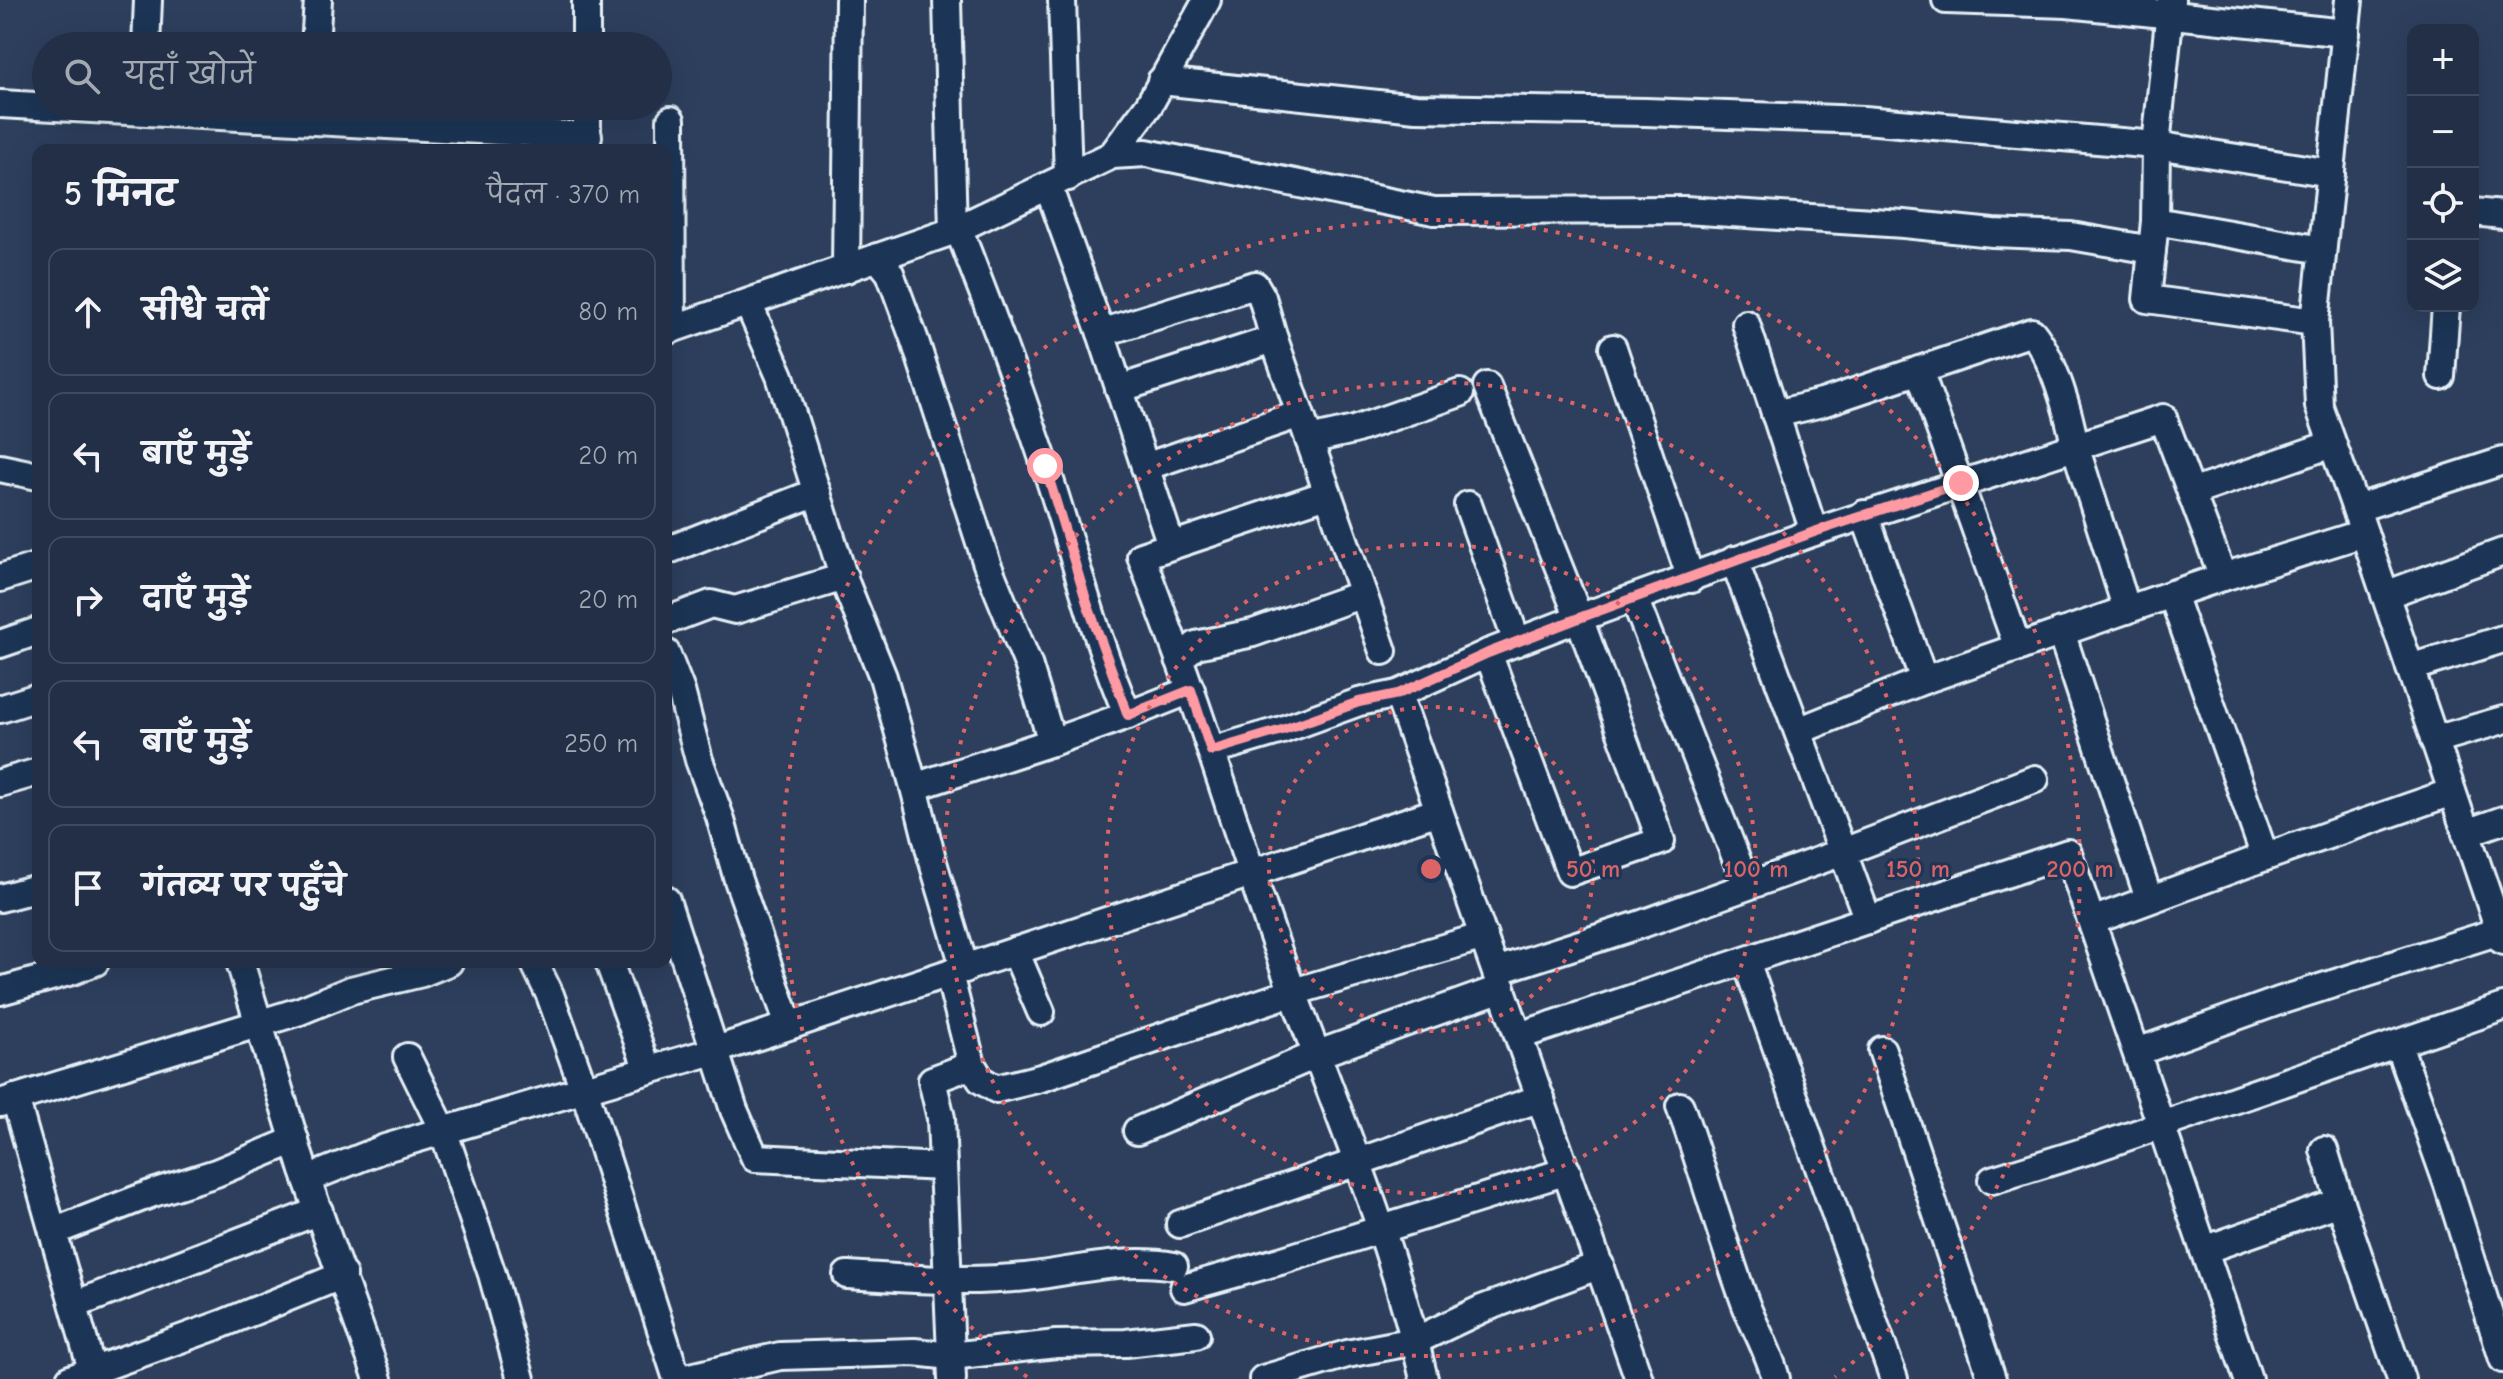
<!DOCTYPE html>
<html lang="hi">
<meta charset="utf-8">
<style>
:root{--surface:#222f46;--page:#2e3b51;--text:#f1f3f6;--muted:#a2a9b3;--line:#3f4a5f}
body{margin:0;font-family:"Comic Neue","Playpen Sans Deva",sans-serif;background:var(--page);color:var(--text)}
.controls{position:absolute;right:24px;top:24px;display:grid;overflow:hidden;border-radius:16px;box-shadow:0 8px 32px #0002}
.controls button{width:72px;height:72px;display:grid;place-items:center;padding:0;border:0;border-bottom:2px solid var(--line);background:var(--surface);color:var(--text);font:40px sans-serif}
.stop{position:absolute;width:24px;height:24px;margin:-18px;border:6px solid #ff9aa2;border-radius:50%;background:#fff}
.stop.end{background:#ff9aa2;border-color:#fff;box-shadow:0 2px 8px #0008}
.list{margin:0;padding:0;list-style:none}
h2{display:flex;justify-content:space-between;align-items:center;height:104px;margin:0;padding:0 32px;font-size:34px}
h2 small{font-size:26px;font-weight:400;color:var(--muted)}
.list li{display:grid;grid-template-columns:52px 1fr auto;gap:24px;align-items:center;box-sizing:border-box;height:128px;margin:0 16px 16px;padding:0 16px;border:2px solid var(--line);border-radius:16px}
.list b{display:block;font-size:30px;white-space:nowrap}
.list em{font-size:26px;font-style:normal;color:var(--muted)}
.icon{flex:none;width:44px;height:44px;fill:none;stroke:currentColor;stroke-width:2;stroke-linecap:round;stroke-linejoin:round}
.map{position:relative;flex:none;width:2503px;height:1379px;overflow:hidden}
.search{position:absolute;background:var(--surface);box-shadow:0 8px 32px #0002;left:32px;top:32px;width:640px;height:88px;display:flex;align-items:center;gap:20px;box-sizing:border-box;padding:0 28px;border-radius:44px;color:var(--muted);font-size:30px}
.panel{position:absolute;background:var(--surface);box-shadow:0 8px 32px #0002;left:32px;top:144px;width:640px;height:824px;border-radius:16px}
.map>svg:first-child{display:block}
.lines{fill:none;stroke-linecap:round;stroke-linejoin:round}
.minor-casing{stroke:#e8f1f8;stroke-width:32}
.minor{stroke:#1d3557;stroke-width:26}
.route{stroke:#ff9aa2;stroke-width:10}
.ring{fill:none;stroke:#db6466;stroke-width:4;stroke-dasharray:4 8}
.centre{fill:#db6466;stroke:#1d3557;stroke-width:4}
.ring-label{font-size:24px;text-anchor:middle;font-weight:bold;fill:#db6466;stroke:#1d3557;stroke-width:6;stroke-linejoin:round;paint-order:stroke}
</style>
<div class="map">
<svg width="2503" height="1379" viewBox="0 0 2503 1379">
<rect width="100%" height="100%" fill="#2d3f5d"/>
<filter id="ink" filterUnits="userSpaceOnUse"><feTurbulence type="fractalNoise" baseFrequency=".0125" numOctaves="2"/><feDisplacementMap in="SourceGraphic" scale="16" xChannelSelector="R" yChannelSelector="G"/><feConvolveMatrix kernelMatrix="1 2 1 2 8 2 1 2 1" color-interpolation-filters="sRGB"/></filter>
<g filter="url(#ink)">
<g class="lines">
<g class="minor-casing">
<g id="minor">
<polyline points="586,0 586,46"/>
<polyline points="947,0 953,231"/>
<polyline points="1062,0 1068,177"/>
<polyline points="1946,0 2067,4 2346,33"/>
<polyline points="2171,0 2156,145 2155,221 2147,299 2315,322"/>
<polyline points="2349,0 2315,322 2319,406 2358,515 2503,941"/>
<polyline points="146,46 148,0"/>
<polyline points="315,46 318,0"/>
<polyline points="1161,81 1416,108 1646,112 1864,120 2156,145 2331,173"/>
<polyline points="0,104 588,136"/>
<polyline points="671,120 672,329"/>
<polyline points="587,150 587,106"/>
<polyline points="1112,155 1149,105 1207,0"/>
<polyline points="1048,186 1101,333 1171,545"/>
<polyline points="2473,212 2503,215"/>
<polyline points="2155,221 2322,250"/>
<path d="M958,228c31,78 60,157 87,237 28,83 48,170 83,250l63,-25"/>
<polyline points="877,257 890,273 915,341 987,564 1028,664 1052,742 1128,715"/>
<polyline points="846,269 849,0"/>
<polyline points="748,303 780,376 845,582 883,677 914,787 1052,742"/>
<polyline points="1746,324 1814,532"/>
<polyline points="666,331 953,231 1112,155 1146,153 1434,211 1685,210 1904,224 1993,233 2071,236 2152,250"/>
<polyline points="1101,333 1255,285 1262,297 1274,339 1383,651"/>
<polyline points="1613,348 1691,579"/>
<polyline points="1919,370 2018,648"/>
<polyline points="2441,376 2446,306"/>
<polyline points="1487,386 1579,618 1661,841 1570,872 1488,653"/>
<polyline points="1119,389 1274,339"/>
<path d="M1775,414l47,-11 210,-71c22,27 37,81 43,114l52,164"/>
<polyline points="1309,440 1354,430 1460,393"/>
<polyline points="1145,467 1300,414"/>
<polyline points="0,468 38,476"/>
<polyline points="2191,493 2332,444"/>
<path d="M1327,494l-186,62c18,49 37,98 54,147 33,96 62,192 97,287 48,127 102,256 132,389"/>
<polyline points="1468,505 1517,642"/>
<polyline points="1864,514 1924,680"/>
<polyline points="2358,515 2364,506 2503,461"/>
<polyline points="666,551 817,492"/>
<polyline points="1734,560 1868,920"/>
<polyline points="0,578 38,566"/>
<polyline points="2172,594 2223,577"/>
<polyline points="2385,595 2503,552"/>
<polyline points="1634,598 1747,886"/>
<polyline points="666,621 711,604 735,610 844,577"/>
<polyline points="2061,632 2149,899"/>
<polyline points="0,644 38,631"/>
<polyline points="666,653 681,691 699,760 720,817 738,880 789,1025"/>
<polyline points="1179,659 1196,645 1253,633 1363,594"/>
<polyline points="2410,668 2503,639"/>
<polyline points="1398,694 1639,1379"/>
<polyline points="0,709 38,697"/>
<polyline points="1798,731 1924,680 2172,594 2265,857"/>
<polyline points="2434,740 2503,720"/>
<polyline points="1211,751 1282,730 1359,702 1398,694 1488,653 1579,618 1814,532 2163,418 2223,577 2364,533"/>
<polyline points="0,783 38,772"/>
<polyline points="914,787 932,859 965,969"/>
<polyline points="2466,833 2503,820"/>
<polyline points="0,898 38,888"/>
<polyline points="666,900 734,1110 755,1158 943,1167"/>
<polyline points="2092,921 2265,857 2452,792"/>
<polyline points="1015,951 1041,1012"/>
<polyline points="1746,961 1894,1379"/>
<polyline points="240,962 304,1171 378,1379"/>
<polyline points="534,962 550,995 584,1089 677,1379"/>
<polyline points="609,962 648,1070"/>
<polyline points="1496,971 1642,924 1843,852 2035,779"/>
<polyline points="949,974 972,1065 981,1080 996,1089 1041,1078 1293,992 1484,936"/>
<polyline points="0,991 72,971 95,962"/>
<polyline points="1519,1036 2068,853 2248,1379"/>
<polyline points="2398,1044 2448,1185 2503,1359"/>
<polyline points="1882,1050 1992,1379"/>
<polyline points="2137,1052 2279,1001 2503,930"/>
<polyline points="407,1057 443,1130 492,1274 521,1379"/>
<polyline points="15,1098 94,1377"/>
<polyline points="0,1103 300,1011 351,990 422,973 449,962"/>
<path d="M1680,1106c24,66 42,134 66,199 10,26 23,46 30,74"/>
<polyline points="1137,1131 1318,1054 1502,988"/>
<polyline points="2324,1150 2340,1202"/>
<polyline points="307,1179 385,1148 707,1053 1439,811"/>
<polyline points="1992,1180 2092,1149 2503,1007"/>
<polyline points="1180,1224 1541,1098"/>
<polyline points="53,1232 153,1193 216,1173 295,1140"/>
<polyline points="2204,1250 2340,1202 2401,1379"/>
<path d="M847,1275c60,4 119,8 179,2 50,-6 98,-20 148,-11"/>
<polyline points="1184,1288 1280,1261 1567,1171"/>
<polyline points="74,1305 319,1211"/>
<polyline points="70,1379 222,1324 343,1275"/>
<polyline points="682,1379 780,1356 914,1352 951,1356 1056,1344 1126,1343 1196,1335"/>
<polyline points="952,1379 941,1118 932,1080 972,1065"/>
<polyline points="1263,1379 1347,1354 1415,1341 1482,1309 1600,1265"/>
</g>
</g>
<use href="#minor" class="minor"/>
</g>
</g>
<g class="lines" filter="url(#ink)">
<polyline class="route" points="1045,466 1087,603 1128,715 1191,690 1211,751 1282,730 1359,702 1398,694 1488,653 1579,618 1814,532 1961,483"/>
</g>
<g class="ring">
<circle cx="1431" cy="869" r="162"/>
<circle cx="1431" cy="869" r="325"/>
<circle cx="1431" cy="869" r="487"/>
<path d="M1027 1377A649 649 0 1 1 1835 1377"/>
</g>
<circle cx="1431" cy="869" r="12" class="centre"/>
<g class="ring-label">
<text x="1593" y="877">50 m</text>
<text x="1756" y="877">100 m</text>
<text x="1918" y="877">150 m</text>
<text x="2080" y="877">200 m</text>
</g>
</svg>
<div class="controls">
<button>+</button>
<button>−</button>
<button><svg class="icon" aria-label="locate" viewBox="0 0 24 24"><circle cx="12" cy="12" r="6"/><path d="M12 2v4M12 18v4M2 12h4M18 12h4"/></svg></button>
<button><svg class="icon" aria-label="layers" viewBox="0 0 24 24"><path d="M12 4l9 5-9 5-9-5zM3 14l9 5 9-5"/></svg></button>
</div>
<div class="stop" style="left:1045px;top:466px"></div>
<div class="stop end" style="left:1961px;top:483px"></div>
<div class="search"><svg class="icon" aria-label="search" viewBox="0 0 24 24"><circle cx="10" cy="10" r="6"/><path d="M15 15l6 6"/></svg>यहाँ खोजें</div>
<section class="panel">
<h2>5 मिनट<small>पैदल · 370 m</small></h2>
<ul class="list">
<li><svg class="icon" aria-label="ahead" viewBox="0 0 24 24"><path d="M12 20V5M6 11l6-6 6 6"/></svg><div><b>सीधे चलें</b></div><em>80 m</em></li>
<li><svg class="icon" aria-label="left" viewBox="0 0 24 24"><path d="M17 20v-9H6M10 6l-5 5 5 5"/></svg><div><b>बाएँ मुड़ें</b></div><em>20 m</em></li>
<li><svg class="icon" aria-label="right" viewBox="0 0 24 24"><path d="M7 20v-9h11M14 6l5 5-5 5"/></svg><div><b>दाएँ मुड़ें</b></div><em>20 m</em></li>
<li><svg class="icon" aria-label="left" viewBox="0 0 24 24"><path d="M17 20v-9H6M10 6l-5 5 5 5"/></svg><div><b>बाएँ मुड़ें</b></div><em>250 m</em></li>
<li><svg class="icon" aria-label="arrive" viewBox="0 0 24 24"><path d="M6 21V4h12l-3 4 3 4H6"/></svg><div><b>गंतव्य पर पहुँचे</b></div></li>
</ul>
</section>
</div>
